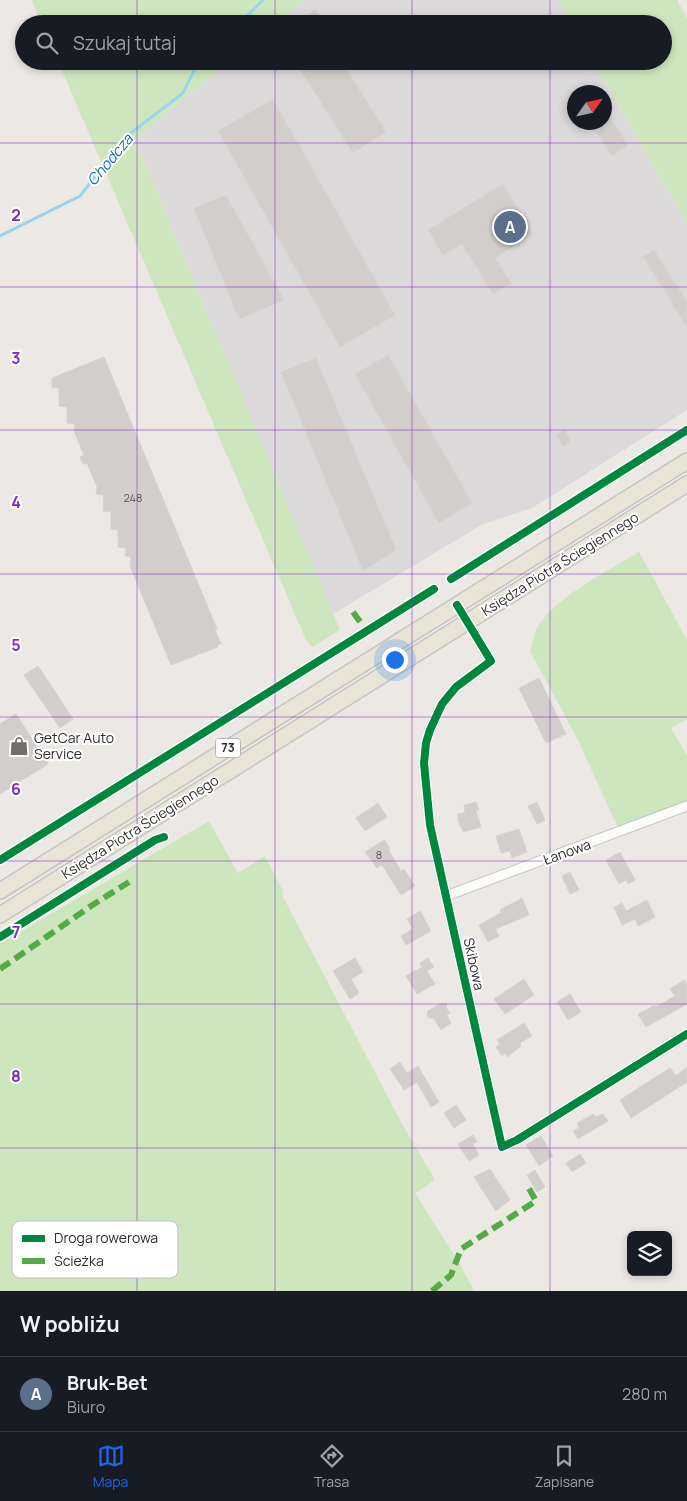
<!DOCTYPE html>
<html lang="pl">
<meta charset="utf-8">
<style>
:root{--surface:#171b24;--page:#20242c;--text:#f1f3f6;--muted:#9ea1a6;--line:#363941;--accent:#2563eb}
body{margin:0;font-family:Manrope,sans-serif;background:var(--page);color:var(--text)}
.controls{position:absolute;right:15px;bottom:15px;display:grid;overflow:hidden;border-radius:8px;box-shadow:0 2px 8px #0003}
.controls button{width:45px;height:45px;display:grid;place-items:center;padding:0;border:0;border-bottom:1px solid var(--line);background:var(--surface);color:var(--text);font:25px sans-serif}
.compass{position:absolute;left:567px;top:85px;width:45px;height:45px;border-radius:50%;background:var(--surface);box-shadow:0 2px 8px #0003;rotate:56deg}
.you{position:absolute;left:394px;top:659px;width:18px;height:18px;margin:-12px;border:4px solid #fff;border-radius:50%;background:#1a73e8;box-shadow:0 0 0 8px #1a73e833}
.badge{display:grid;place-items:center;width:32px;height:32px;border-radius:50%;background:var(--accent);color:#fff;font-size:16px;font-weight:700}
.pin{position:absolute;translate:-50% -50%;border:2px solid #fff;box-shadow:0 1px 5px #0006}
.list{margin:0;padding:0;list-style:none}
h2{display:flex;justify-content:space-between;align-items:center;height:65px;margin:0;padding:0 20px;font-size:21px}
h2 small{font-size:16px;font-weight:400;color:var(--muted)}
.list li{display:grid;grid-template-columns:32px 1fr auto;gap:15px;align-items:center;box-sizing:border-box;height:75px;padding:0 20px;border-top:1px solid var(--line)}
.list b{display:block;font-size:19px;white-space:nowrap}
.list p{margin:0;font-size:16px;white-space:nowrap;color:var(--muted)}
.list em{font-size:16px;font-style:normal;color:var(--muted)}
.icon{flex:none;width:28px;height:28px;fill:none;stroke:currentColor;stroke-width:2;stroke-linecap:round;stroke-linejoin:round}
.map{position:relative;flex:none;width:687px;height:1291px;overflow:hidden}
.search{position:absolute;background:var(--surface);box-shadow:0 2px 8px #0003;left:15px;right:15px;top:15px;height:55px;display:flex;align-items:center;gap:12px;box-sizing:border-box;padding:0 18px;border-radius:28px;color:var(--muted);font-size:19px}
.sheet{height:140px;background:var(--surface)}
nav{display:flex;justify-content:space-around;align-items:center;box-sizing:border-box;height:70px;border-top:1px solid var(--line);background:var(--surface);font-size:14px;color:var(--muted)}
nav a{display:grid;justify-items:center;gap:2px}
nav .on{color:var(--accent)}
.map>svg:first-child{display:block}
.industrial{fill:#dcd9db;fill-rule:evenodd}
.green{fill:#cee6be}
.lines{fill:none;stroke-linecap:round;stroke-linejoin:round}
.stream{stroke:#99d6ec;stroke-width:3}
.building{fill:#d1cecb;stroke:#d7d4d0}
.minor-casing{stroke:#c5c4c5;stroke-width:11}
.primary-casing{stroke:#c6c5c4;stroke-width:18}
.minor{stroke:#fcfcfb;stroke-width:9}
.primary{stroke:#e8e4d6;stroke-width:15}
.quiet{stroke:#54ab44;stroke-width:6;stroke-dasharray:12 6;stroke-linecap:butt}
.cycleway-casing{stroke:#fff;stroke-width:11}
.cycleway{stroke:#00873e;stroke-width:8}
.grid{fill:none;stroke:#7b2cbf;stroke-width:1;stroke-opacity:0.55}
.labels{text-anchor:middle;stroke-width:4;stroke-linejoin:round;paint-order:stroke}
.number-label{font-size:11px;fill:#585857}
.shield{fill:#fff;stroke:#6d6d6d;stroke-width:1}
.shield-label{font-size:12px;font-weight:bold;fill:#2e2e2e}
.street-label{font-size:14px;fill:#2e2e2e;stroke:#fff}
.poi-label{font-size:14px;fill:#2e2e2e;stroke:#fff;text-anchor:start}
.water-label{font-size:15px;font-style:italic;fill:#0d6fa3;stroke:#fff}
.key{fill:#fff;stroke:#c0c0c0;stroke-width:1}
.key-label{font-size:14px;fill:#2e2e2e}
.grid-label{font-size:16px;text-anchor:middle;font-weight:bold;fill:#7b2cbf;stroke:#fff;stroke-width:4;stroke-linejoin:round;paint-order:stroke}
</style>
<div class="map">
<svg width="687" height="1291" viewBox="0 0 687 1291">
<rect width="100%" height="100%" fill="#ece8e4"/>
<g class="industrial">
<polygon points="303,0 558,0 571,24 275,24"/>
<path d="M229,61h364l94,163v186l-155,98 -49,16 -150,90 -198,-474zM574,92h30v30h-30z"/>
</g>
<g class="green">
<polygon points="32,0 303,0 275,24 42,24"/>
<polygon points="558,0 677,0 687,18 687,224 593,61 663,61 663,24 571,24"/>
<polygon points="58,61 229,61 135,140 340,630 312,647 306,640"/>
<path d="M639,552l48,88v79l-16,9 16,28v46l-69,26 -40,-88 -48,-89c3,-8 4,-19 9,-26 17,-28 72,-56 100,-73z"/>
<polygon points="209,821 238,873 265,856 283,891 282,895 401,1122 435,1180 415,1193 461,1266 474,1291 0,1291 0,944"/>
</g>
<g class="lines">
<g class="stream">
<polyline points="248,24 246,17 263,0"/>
<polyline points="0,236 80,196 127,136 183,93 199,61"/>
</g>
</g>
<g class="building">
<polygon points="315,9 326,24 296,24"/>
<polygon points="295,61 341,61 386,132 353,153"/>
<polygon points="273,99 395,315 340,347 218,131"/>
<polygon points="610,117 628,145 612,156 593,128 601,122 604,122 604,120"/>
<polygon points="503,184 533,234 495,258 511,283 493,294 462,244 443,255 428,230"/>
<polygon points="226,195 284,300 239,319 194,208"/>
<polygon points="654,250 687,302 687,327 643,256"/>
<polygon points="388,355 472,503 439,523 355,374"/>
<polygon points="104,357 217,629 215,630 221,644 217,645 218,647 171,665 130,566 131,557 125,556 126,548 118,547 118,530 111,529 111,512 103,511 104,495 96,494 97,487 87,463 83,464 80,457 84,455 74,431 75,424 67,423 67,407 59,406 59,388 52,388 52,378"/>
<polygon points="316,358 396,550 363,571 281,372"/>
<polygon points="564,430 571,442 563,447 556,434"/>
<polygon points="38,666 73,719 60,728 24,675"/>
<polygon points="539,678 566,734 546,743 519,688"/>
<polygon points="16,714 48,764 0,794 0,724"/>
<polygon points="476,802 479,810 476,811 481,827 463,832 458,820 458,814 465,812 464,805"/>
<polygon points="537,802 545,820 537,824 528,806"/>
<polygon points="378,803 387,817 365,831 356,818"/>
<polygon points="519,829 527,852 512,858 510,851 501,853 496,836"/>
<polygon points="384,840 390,848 388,849 401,871 404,869 415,886 401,895 382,865 377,868 365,852"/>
<polygon points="620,852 635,880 628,884 626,880 619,884 606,860"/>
<polygon points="570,872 579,890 570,894 562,876"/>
<polygon points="522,898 529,915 496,929 499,936 488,942 479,925 501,913 500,910"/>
<polygon points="647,900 655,917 638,926 635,919 622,925 614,907 622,903 626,911"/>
<polygon points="420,911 431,931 406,945 401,936 413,929 407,919"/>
<polygon points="355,958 363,972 351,979 359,993 350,999 333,971"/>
<polygon points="428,958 434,967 427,971 435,984 417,994 406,976 422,967 420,963"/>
<polygon points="524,979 534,995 505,1014 494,999"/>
<polygon points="684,980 687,985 687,1004 646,1027 638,1014 655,1005 656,1007 675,996 670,989"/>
<polygon points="570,994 581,1012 568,1020 557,1002"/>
<polygon points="441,1003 447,1004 446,1007 450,1013 447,1015 451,1023 441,1030 434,1019 429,1018 427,1015 428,1011"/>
<polygon points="524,1023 532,1036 520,1043 521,1046 507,1057 505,1053 502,1056 496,1047 500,1044 497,1040"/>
<polygon points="400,1062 407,1073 418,1066 439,1102 431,1107 417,1082 404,1090 390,1069"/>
<polygon points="687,1067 687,1082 631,1118 620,1100 670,1068 676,1076"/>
<polygon points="456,1105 466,1120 454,1128 444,1113"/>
<polygon points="594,1114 595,1117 603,1114 608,1121 578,1139 573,1131 579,1128 577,1123"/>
<polygon points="473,1135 477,1142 473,1144 479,1155 469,1161 458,1144"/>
<polygon points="541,1136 553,1156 539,1166 526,1145"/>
<polygon points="580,1154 586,1163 572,1172 566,1163"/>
<polygon points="490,1169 510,1200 496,1211 474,1177"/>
<polygon points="535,1170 545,1187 537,1192 527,1175"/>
</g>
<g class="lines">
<g class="minor-casing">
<g id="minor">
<polyline points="457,605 491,661 456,687 442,704 430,730 426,743 424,763 430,825 502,1147 517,1140 687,1034"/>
<polyline points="446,896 687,806"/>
</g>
</g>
<g class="primary-casing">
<g id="primary">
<polyline points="0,891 687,461"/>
<polyline points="0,915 687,484"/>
</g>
</g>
<use href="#minor" class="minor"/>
<use href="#primary" class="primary"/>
<g class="quiet">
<polyline points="353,612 361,623"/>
<polyline points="0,969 91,906 129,882"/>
<polyline points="432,1291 451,1275 461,1249 536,1201 527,1185"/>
</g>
<g class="cycleway-casing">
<g id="cycleway">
<polyline points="451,579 687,430"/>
<polyline points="457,605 491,661 456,687 442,704 430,730 426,743 424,763 430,825 502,1147 517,1140 687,1034"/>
<polyline points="0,860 434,589"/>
<polyline points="0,937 155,840 164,837"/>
</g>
</g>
<use href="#cycleway" class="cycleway"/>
</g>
<path class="grid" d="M137,0v24M275,0v24M412,0v24M550,0v24M137,61v1230M275,61v1230M412,61v1230M550,61v1230M0,143h687M0,287h687M0,430h687M0,574h687M0,717h687M0,861h687M0,1004h687M0,1148h687"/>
<defs>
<g id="shop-bare" transform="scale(1.5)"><path d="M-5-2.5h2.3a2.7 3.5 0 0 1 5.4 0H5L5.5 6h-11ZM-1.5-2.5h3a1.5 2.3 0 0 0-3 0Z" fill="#706f6e" stroke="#fff" stroke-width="2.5" paint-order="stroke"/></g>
</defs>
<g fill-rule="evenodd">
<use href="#shop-bare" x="19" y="746"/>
</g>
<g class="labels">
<g class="number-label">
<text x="133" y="502">248</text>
<text x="379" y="859">8</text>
</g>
<rect class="shield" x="215.5" y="738.5" width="25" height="19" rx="4"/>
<g class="shield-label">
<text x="228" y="752">73</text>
</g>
<g class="street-label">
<text transform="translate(560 564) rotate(-32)" y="5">Księdza Piotra Ściegiennego</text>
<text transform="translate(140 827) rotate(-32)" y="5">Księdza Piotra Ściegiennego</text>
<text transform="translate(567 852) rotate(-20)" y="5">Łanowa</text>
<text transform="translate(474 964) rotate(78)" y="5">Skibowa</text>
</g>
<g class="poi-label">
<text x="34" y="743">GetCar Auto<tspan x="34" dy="16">Service</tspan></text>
</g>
<g class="water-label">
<text transform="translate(110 160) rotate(-50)" y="5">Chodcza</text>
</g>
</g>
<rect x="12" y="1221" width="166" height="57" rx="8" class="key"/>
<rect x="22" y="1235" width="23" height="7" fill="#00873e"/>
<rect x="22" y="1258" width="23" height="6" fill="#54ab44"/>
<g class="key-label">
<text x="54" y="1243">Droga rowerowa</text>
<text x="54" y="1266">Ścieżka</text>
</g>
<g class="grid-label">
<text x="16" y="221">2</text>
<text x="16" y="364">3</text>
<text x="16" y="508">4</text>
<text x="16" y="651">5</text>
<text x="16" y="795">6</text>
<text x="16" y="938">7</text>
<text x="16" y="1082">8</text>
</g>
</svg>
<div class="controls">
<button><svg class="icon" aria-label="layers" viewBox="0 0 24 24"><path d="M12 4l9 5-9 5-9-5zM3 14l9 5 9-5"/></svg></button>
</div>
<svg class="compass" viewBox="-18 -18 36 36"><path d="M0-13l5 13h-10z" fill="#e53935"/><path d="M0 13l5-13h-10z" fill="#9ea1a6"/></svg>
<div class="you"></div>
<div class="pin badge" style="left:510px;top:227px;background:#5c6f8a">A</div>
<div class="search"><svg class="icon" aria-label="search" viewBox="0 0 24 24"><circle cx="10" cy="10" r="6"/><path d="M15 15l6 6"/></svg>Szukaj tutaj</div>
</div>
<section class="sheet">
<h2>W pobliżu<small></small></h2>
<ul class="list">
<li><span class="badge" style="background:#5c6f8a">A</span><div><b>Bruk-Bet</b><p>Biuro</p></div><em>280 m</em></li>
</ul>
</section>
<nav>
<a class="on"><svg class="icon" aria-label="map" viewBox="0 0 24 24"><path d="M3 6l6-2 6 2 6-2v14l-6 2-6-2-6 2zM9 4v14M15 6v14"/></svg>Mapa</a>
<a><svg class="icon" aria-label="directions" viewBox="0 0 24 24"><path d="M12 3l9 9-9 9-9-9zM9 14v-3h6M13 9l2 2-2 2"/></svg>Trasa</a>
<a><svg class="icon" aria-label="saved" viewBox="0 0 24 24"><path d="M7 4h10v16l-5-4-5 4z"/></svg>Zapisane</a>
</nav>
